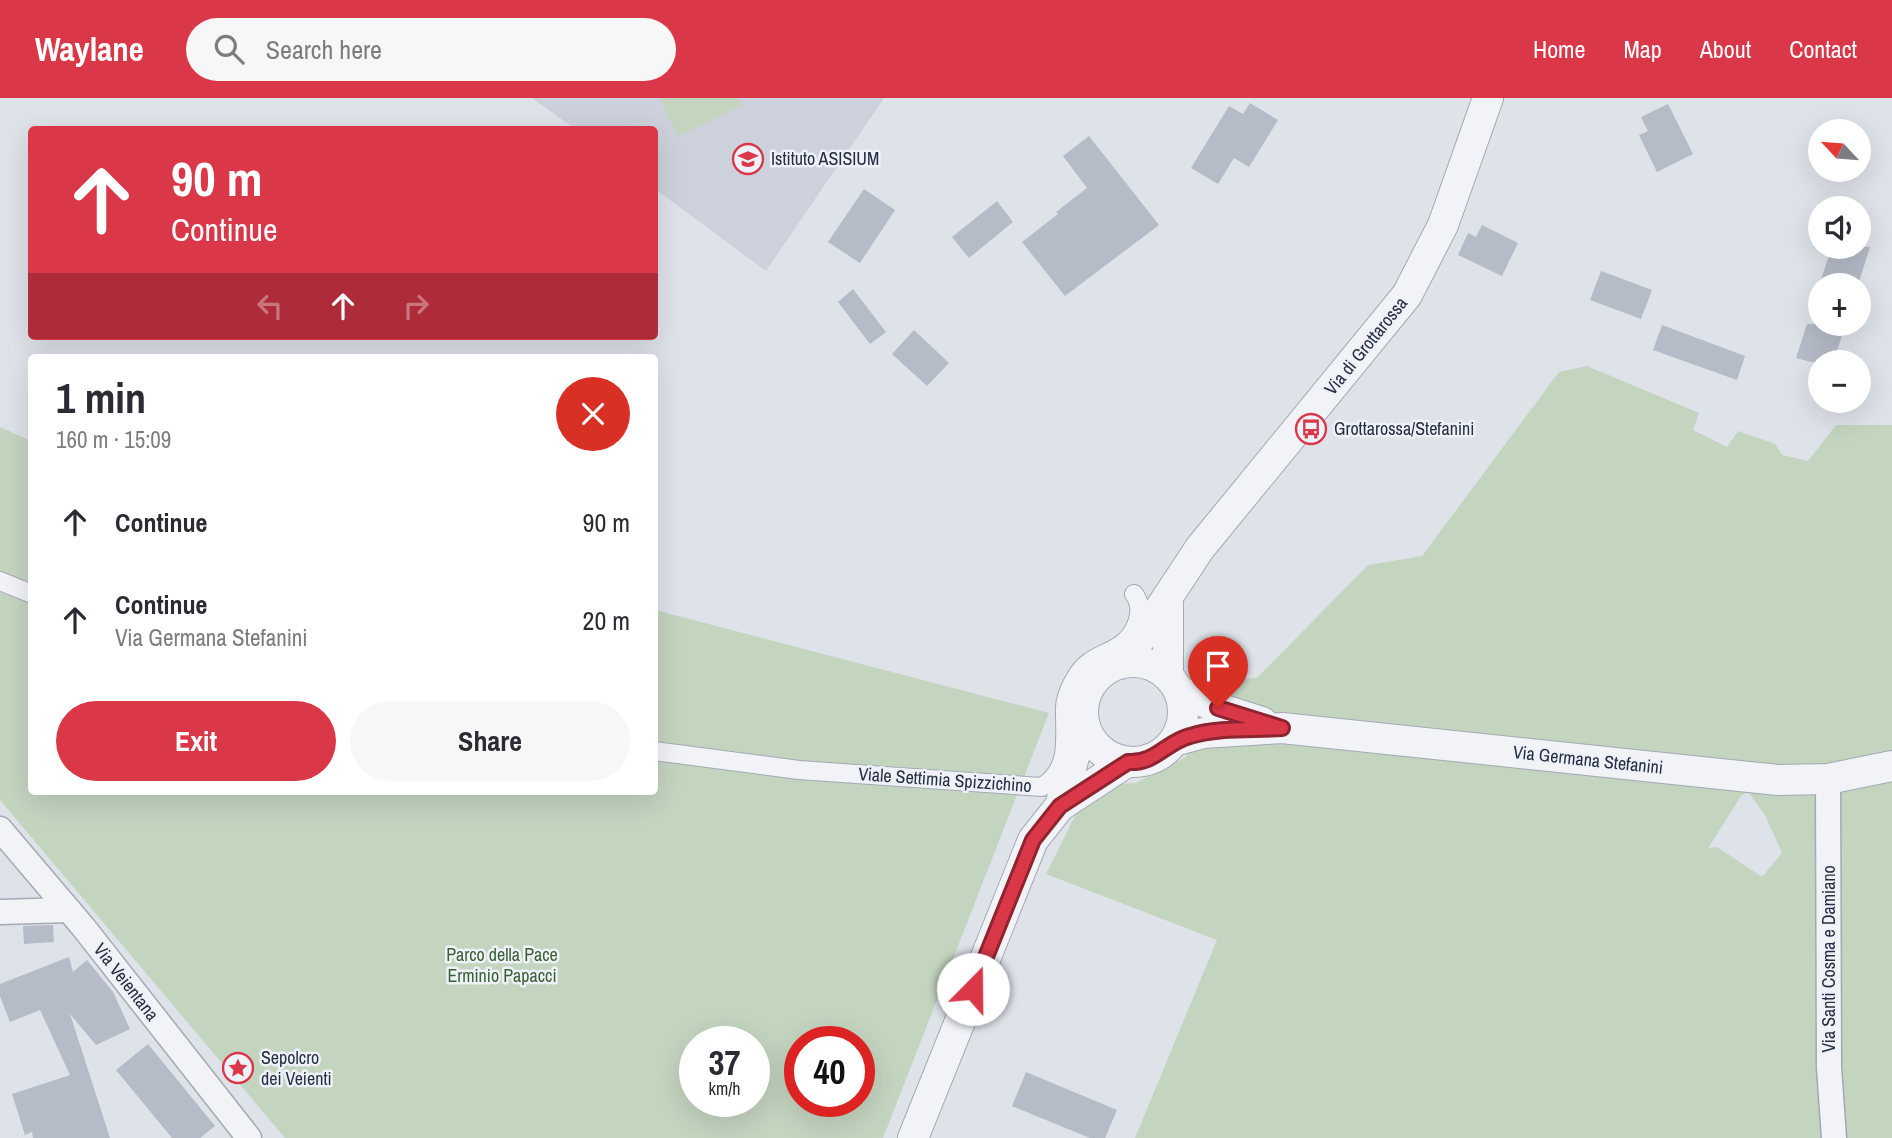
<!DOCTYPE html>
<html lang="en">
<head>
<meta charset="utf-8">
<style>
	:root { --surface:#fff; --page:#f7f7f7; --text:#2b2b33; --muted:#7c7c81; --accent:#da3849 }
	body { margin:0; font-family:"Archivo Narrow",sans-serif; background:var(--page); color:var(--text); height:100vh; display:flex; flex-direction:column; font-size:26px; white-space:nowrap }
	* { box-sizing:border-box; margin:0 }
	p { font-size:23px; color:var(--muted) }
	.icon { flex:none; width:38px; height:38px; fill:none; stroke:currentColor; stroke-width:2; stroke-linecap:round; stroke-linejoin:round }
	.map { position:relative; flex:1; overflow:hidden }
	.side { position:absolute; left:28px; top:256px; width:630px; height:441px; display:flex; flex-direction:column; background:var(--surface); border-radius:7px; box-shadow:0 7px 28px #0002 }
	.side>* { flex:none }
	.hud { position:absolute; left:28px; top:28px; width:630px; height:214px; border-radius:7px; box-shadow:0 7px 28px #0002; background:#da3849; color:#fff; overflow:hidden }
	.needle { width:46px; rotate:296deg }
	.controls { position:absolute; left:1808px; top:21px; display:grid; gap:14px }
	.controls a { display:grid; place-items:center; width:63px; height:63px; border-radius:50%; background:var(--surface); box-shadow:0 7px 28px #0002; font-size:35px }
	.speed { position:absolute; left:679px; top:928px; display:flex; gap:14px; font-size:35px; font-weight:700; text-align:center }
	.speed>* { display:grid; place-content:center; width:91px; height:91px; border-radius:50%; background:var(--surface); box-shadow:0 7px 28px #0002; line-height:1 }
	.speed small { font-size:18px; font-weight:400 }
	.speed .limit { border:10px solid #d22; background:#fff; color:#111 }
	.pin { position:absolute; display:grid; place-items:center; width:60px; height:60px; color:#fff; margin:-72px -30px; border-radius:50% 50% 50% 0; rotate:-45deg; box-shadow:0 0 7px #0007 }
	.pin .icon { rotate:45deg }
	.me { position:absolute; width:77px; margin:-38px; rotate:22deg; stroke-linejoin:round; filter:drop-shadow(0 0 5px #0008) }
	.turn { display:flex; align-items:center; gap:24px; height:147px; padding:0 28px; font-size:32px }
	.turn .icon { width:91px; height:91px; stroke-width:2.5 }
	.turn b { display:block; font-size:49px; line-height:60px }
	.lanes { display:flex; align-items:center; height:66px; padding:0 28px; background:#0003; justify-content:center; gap:35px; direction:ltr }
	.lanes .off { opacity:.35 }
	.round { display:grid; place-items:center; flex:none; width:74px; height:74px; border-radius:37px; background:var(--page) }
	.summary { display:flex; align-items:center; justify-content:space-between; height:119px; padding:0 28px }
	h1 { font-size:42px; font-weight:700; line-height:52px }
	.button { display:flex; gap:14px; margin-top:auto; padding:14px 28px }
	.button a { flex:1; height:80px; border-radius:42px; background:var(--accent); color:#fff; font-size:28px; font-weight:700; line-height:80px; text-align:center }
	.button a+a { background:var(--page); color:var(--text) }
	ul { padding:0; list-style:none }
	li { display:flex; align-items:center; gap:21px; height:98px; padding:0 28px }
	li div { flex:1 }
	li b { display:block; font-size:26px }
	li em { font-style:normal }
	header { display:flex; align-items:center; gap:42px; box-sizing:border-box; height:98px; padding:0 35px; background:var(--accent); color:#fff }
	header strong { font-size:33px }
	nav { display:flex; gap:38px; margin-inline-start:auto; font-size:24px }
	.search { width:490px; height:63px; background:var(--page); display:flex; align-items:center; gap:18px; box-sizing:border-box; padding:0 24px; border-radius:38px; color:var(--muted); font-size:26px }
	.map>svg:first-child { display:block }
</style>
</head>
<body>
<header>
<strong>Waylane</strong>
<div class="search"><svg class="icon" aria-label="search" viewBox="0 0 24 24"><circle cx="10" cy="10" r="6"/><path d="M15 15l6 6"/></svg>Search here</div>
<nav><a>Home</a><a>Map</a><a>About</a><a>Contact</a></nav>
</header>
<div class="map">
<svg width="1892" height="1040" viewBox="0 0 1892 1040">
	<rect width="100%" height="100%" fill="#dee2e9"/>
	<path fill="#ccd1db" d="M532,0H884L766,173L655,91L654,32L575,31Z"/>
	<path fill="#c3d4bf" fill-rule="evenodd" d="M660,0H738L741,7L678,38Z
		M1587,268L1699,315L1693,332L1727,349L1738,333L1775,346L1782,357L1808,363L1836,327H1892V1040H1135L1217,842L1046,776L1079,710L1104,687L1136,685L1186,659L1213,595L1221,582L1257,580L1368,467L1422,458L1559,274ZM1748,694L1765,717L1782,755L1762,779L1717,749L1708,750L1741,698Z
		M0,329L31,343L32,693H654L655,512L1049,615L883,1040H285L0,702ZM695,943H754V1003H695ZM800,943H859V1003H800Z"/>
	<path fill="#b5bbc7" d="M1250,5L1278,22L1249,69L1234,60L1218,86L1191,70L1229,8L1243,16Z
		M1668,6L1693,56L1657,74L1639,37L1648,33L1641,19Z
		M1089,38L1159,127L1065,198L1022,144L1058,116L1056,114L1087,90L1063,58Z
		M864,91L895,112L860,165L828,144Z
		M997,103L1013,124L969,160L952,139Z
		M1482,127L1518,145L1502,178L1458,157L1468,135L1476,139Z
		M1832,149H1870L1858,187H1819Z
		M1601,173L1652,192L1641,221L1590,202Z
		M853,191L886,234L870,246L838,204Z
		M1807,226H1846L1833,264H1811L1796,260Z
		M1662,227L1745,258L1737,282L1653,252Z
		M914,232L949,265L927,288L892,256Z
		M53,827L54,844L24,846L23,828Z
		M69,859L73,874L87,862L113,894L130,931L96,947L70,916L110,1040H33L32,1034L25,1037L12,996L70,977L40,912L10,924L0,898V886Z
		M148,946L215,1028L200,1040H172L116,972Z
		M1026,974L1117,1012L1105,1040H1090L1012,1008Z"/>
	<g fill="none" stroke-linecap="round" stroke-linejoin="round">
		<g stroke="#a3a9b4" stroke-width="20">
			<path id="pedestrian" d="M0,483L32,496
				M654,653L799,672L1042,689C1070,671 1065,644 1065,615C1064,603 1069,590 1076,579C1086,561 1102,558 1119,548C1136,537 1146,512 1134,496"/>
		</g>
		<g stroke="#a3a9b4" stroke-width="27">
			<path id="minor" d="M1828,681L1829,969L1834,1040
				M0,731L84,830L249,1040
				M0,814L69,812"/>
		</g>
		<g stroke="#a3a9b4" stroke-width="32">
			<path id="tertiary" d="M1083 614a50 50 0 1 1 100 0a50 50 0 1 1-100 0Z
				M1120,566L1134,550L1200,450L1407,197L1443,127L1488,0
				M1168,578V498
				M1179,593L1218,610L1262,624
				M1174,643L1203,635L1282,630L1778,682L1828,681L1892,668
				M1060,708L1084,624
				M913,1040L1033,742L1060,708L1127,664"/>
		</g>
		<use href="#pedestrian" stroke="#f1f3f7" stroke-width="18"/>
		<use href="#minor" stroke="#f1f3f7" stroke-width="24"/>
		<use href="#tertiary" stroke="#f1f3f7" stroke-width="30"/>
	</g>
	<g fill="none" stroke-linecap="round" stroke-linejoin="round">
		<g stroke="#8e242f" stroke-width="18">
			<path id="route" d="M973,891L1033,742L1060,708L1128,664C1155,666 1166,644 1190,638C1219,629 1252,632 1282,630L1218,610"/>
		</g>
		<use href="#route" stroke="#da3849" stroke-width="12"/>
	</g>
	<defs>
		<g id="school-ring" transform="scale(1.575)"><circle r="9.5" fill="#eef1f7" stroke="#da3849" stroke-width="1.5"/><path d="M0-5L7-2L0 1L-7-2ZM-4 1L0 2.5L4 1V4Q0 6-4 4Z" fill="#da3849"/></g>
		<g id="bus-ring" transform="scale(1.575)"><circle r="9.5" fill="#eef1f7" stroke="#da3849" stroke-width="1.5"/><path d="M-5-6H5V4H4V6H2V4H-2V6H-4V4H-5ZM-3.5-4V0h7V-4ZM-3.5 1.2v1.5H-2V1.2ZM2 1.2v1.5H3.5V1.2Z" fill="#da3849"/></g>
		<g id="sight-ring" transform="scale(1.575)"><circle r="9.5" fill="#eef1f7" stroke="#da3849" stroke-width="1.5"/><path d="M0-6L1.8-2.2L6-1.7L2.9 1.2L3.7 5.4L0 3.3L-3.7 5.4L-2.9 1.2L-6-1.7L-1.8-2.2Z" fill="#da3849"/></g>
	</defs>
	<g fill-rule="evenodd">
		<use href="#school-ring" x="748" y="61"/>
		<use href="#bus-ring" x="1311" y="331"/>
		<use href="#sight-ring" x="238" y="970"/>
	</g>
	<g text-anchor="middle" stroke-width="5" stroke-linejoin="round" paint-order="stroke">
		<g font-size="18" fill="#262f42" stroke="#eef1f7" text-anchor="start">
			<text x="771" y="67">Istituto ASISIUM</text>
			<text x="1334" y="337">Grottarossa/Stefanini</text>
			<text x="261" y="966">Sepolcro<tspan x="261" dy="21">dei Veienti</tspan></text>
		</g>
		<g font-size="18" fill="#262f42" stroke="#eef1f7">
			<text transform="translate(1366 248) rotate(-51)" y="6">Via di Grottarossa</text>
			<text transform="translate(1588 662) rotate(6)" y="6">Via Germana Stefanini</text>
			<text transform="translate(945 682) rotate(4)" y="6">Viale Settimia Spizzichino</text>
			<text transform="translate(1829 861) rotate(-90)" y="6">Via Santi Cosma e Damiano</text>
			<text transform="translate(126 884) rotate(52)" y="6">Via Veientana</text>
		</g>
		<g font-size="18" fill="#395f32" stroke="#eef1f7">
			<text x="502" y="863">Parco della Pace<tspan x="502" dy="21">Erminio Papacci</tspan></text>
		</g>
	</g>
</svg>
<div class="controls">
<a><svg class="needle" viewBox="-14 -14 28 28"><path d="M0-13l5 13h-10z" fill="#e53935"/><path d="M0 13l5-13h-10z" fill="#7c7c81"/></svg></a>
<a><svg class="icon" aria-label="sound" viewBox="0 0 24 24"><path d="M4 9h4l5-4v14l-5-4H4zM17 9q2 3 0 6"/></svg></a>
<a>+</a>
<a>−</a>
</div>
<div class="speed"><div>37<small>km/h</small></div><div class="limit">40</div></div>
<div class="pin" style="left:1218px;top:610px;background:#d93025"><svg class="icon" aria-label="arrive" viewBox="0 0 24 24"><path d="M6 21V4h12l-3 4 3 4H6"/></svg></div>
<svg class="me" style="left:973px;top:891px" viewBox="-20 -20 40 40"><circle r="19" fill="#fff"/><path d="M0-13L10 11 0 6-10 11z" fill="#da3849"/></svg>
<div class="hud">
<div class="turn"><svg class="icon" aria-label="ahead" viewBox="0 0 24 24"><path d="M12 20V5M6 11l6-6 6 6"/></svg><div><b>90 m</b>Continue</div></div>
<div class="lanes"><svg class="icon off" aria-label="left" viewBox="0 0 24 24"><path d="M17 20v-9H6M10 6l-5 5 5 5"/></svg><svg class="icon" aria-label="ahead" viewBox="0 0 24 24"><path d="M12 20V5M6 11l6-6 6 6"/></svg><svg class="icon off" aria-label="right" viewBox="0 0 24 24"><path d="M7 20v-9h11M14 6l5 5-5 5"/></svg></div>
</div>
<section class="side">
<div class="summary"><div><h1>1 min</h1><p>160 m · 15:09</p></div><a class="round" style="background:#d93025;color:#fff"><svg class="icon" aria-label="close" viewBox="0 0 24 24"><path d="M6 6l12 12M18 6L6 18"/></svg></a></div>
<ul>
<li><svg class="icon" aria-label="ahead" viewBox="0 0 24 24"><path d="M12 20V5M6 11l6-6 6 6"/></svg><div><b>Continue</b></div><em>90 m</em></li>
<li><svg class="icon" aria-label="ahead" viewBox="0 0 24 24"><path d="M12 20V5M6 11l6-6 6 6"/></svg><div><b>Continue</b><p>Via Germana Stefanini</p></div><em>20 m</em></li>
</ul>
<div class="button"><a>Exit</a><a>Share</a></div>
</section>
</div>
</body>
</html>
